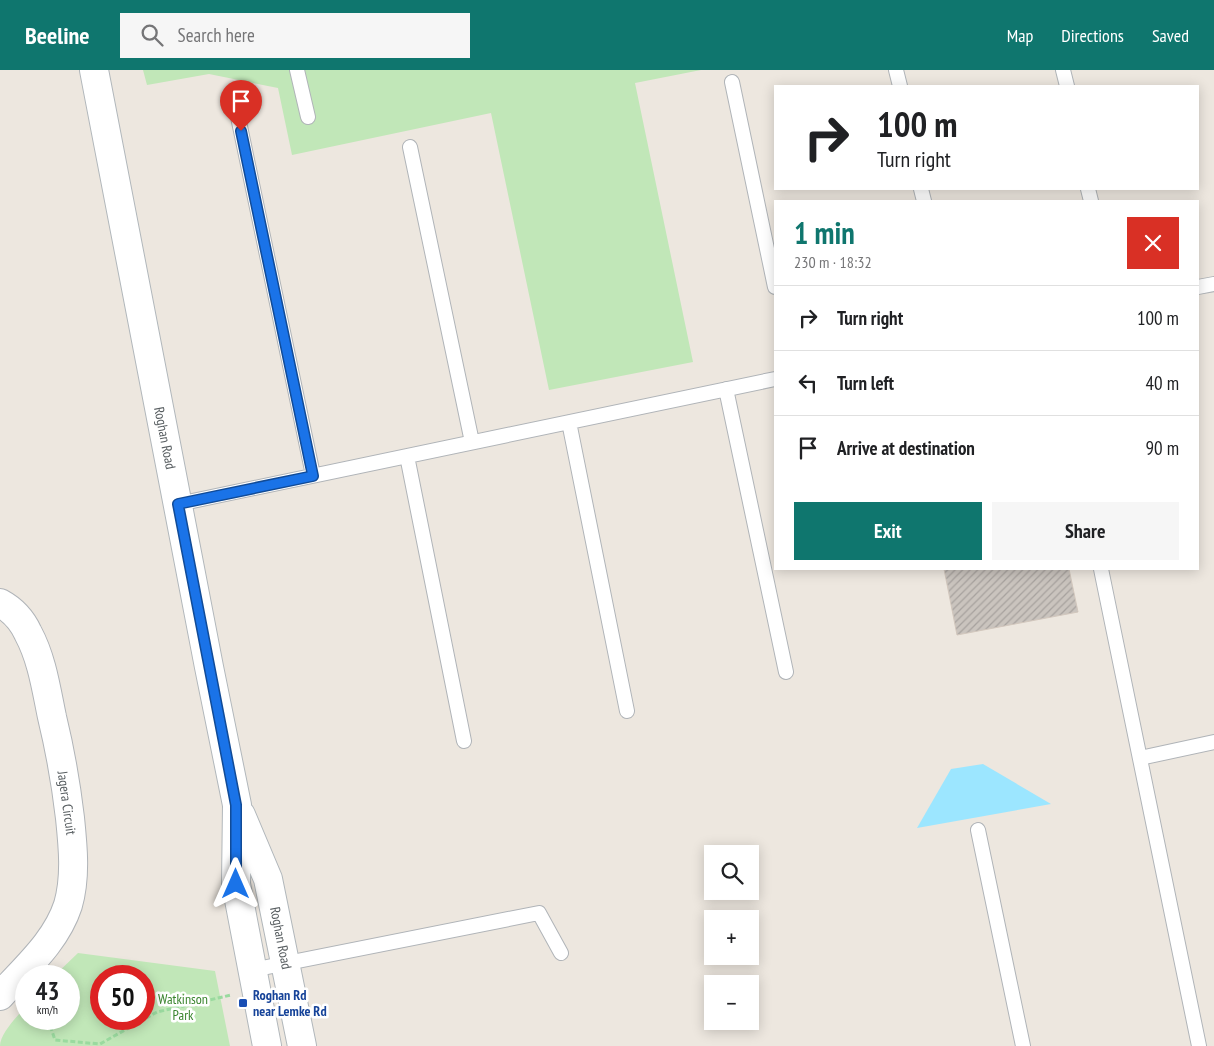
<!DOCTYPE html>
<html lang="en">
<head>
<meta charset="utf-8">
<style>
	:root { --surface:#fff; --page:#f6f6f6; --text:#202124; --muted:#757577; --line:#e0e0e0; --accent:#0f766e }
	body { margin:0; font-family:"PT Sans Narrow",sans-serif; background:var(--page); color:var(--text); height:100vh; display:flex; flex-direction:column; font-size:19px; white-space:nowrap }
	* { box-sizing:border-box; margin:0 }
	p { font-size:16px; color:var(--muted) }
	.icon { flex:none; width:28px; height:28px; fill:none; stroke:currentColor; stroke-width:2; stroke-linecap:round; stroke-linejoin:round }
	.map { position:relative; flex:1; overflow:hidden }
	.side { position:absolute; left:774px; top:130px; width:425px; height:370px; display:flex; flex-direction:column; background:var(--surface); border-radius:0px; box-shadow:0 2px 12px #0003 }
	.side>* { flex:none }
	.banner { position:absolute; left:774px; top:15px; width:425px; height:105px; border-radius:0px; box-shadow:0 2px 12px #0003; background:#fff; color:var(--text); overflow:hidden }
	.controls { position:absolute; left:704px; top:775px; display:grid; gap:10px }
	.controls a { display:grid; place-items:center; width:55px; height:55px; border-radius:0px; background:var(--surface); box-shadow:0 2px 12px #0003; font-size:25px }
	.speed { position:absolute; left:15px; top:895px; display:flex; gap:10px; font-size:25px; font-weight:700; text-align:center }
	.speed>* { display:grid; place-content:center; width:65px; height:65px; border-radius:50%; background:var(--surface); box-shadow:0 2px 12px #0003; line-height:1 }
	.speed small { font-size:12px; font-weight:400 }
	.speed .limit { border:8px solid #d22; background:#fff; color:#111 }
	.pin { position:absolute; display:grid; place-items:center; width:42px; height:42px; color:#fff; margin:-51px -21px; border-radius:50% 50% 50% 0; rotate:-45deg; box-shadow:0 0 5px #0007 }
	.pin .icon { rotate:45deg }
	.me { position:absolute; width:55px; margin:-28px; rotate:0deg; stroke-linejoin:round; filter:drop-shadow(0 0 4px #0008) }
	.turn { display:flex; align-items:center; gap:18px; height:105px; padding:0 20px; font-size:22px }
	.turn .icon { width:65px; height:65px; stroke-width:2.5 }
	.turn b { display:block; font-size:35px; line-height:42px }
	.round { display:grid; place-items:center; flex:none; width:52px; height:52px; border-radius:0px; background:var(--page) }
	.head { display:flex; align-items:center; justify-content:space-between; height:85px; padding:0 20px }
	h1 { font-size:30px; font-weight:700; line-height:38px; color:var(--accent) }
	.cta { display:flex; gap:10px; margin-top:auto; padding:10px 20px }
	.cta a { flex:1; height:58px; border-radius:0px; background:var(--accent); color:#fff; font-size:20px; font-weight:700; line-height:58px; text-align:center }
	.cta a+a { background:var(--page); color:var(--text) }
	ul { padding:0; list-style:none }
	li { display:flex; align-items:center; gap:15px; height:65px; padding:0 20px; border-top:1px solid var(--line) }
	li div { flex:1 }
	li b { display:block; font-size:19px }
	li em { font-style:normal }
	header { display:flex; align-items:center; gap:30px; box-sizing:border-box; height:70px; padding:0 25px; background:var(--accent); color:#fff }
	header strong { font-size:24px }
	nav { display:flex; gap:28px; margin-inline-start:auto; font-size:18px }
	.search { width:350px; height:45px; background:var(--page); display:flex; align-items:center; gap:12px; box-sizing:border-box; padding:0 18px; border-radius:0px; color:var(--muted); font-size:19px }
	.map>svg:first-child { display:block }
</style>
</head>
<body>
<header>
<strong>Beeline</strong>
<div class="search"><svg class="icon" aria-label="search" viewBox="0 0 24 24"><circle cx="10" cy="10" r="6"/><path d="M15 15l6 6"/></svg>Search here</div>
<nav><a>Map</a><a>Directions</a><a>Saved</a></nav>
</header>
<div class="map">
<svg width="1214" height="976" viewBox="0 0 1214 976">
	<defs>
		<pattern id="building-hatch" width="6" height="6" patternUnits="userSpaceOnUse" patternTransform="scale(1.25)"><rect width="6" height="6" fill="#cac4be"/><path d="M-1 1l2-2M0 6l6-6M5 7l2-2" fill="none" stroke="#a7a29e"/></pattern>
	</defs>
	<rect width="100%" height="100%" fill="#ede7df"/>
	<path fill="#c1e7b8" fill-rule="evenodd" d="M143,0H701L635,13L693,292L549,320L491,43L292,85L278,18L209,4L147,15Z
		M78,883L215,901L230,976H0C0,963 18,946 26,936V949H69V906H54ZM101,906H144V949H101Z"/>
	<path fill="#9ce6ff" d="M983,694L1051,734L917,758L951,699Z"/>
	<path fill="url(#building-hatch)" stroke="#d2c7bd" d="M944,499H1069L1078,542L957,565Z"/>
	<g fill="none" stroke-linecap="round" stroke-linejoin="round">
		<g stroke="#b0b4b8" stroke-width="16">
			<path id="service" d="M297,0L308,47
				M896,0L900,16
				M1063,0L1067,16
				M732,12L775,217
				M233,23L313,405
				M410,77L472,372
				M921,119L924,131
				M1088,119L1091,131
				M1198,217L1214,214
				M726,319L786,602
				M569,352L627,641
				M407,386L464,671
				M178,434L775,309
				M1101,499L1199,976
				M1140,688L1214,672
				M978,760L1023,976
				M252,900L539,843L561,883"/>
		</g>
		<g stroke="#b0b4b8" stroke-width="30">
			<path id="minor" d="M0,533C13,540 22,550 28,563C42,589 46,618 52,647C60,680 66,714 70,748C73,777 76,807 68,835C56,872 25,898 0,926"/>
		</g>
		<g stroke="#b1b7bb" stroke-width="30">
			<path id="secondary" d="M94,0L209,597L237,735L236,814L267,976
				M241,745L268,809L302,976"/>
		</g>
		<path stroke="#9ada9f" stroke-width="3" stroke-dasharray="5 2.5" stroke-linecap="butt" d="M48,949L55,970L100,974L157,942L231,925"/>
		<use href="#service" stroke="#fff" stroke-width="14"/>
		<use href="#minor" stroke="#fff" stroke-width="28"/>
		<use href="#secondary" stroke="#fff" stroke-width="28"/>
	</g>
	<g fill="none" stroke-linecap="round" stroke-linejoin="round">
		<g stroke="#114b97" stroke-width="12">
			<path id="route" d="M236,814V735L178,434L313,406L241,61"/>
		</g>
		<use href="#route" stroke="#1a73e8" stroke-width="9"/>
	</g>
	<rect fill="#1a4fb4" stroke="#fff" stroke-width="2" x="238" y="928" width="10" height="10" rx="2.5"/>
	<g text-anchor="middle" stroke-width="5" stroke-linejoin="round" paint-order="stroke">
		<g font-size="14" fill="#585e61" stroke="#fff">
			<text transform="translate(165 368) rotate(79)" y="5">Roghan Road</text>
			<text transform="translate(67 733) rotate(82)" y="5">Jagera Circuit</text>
			<text transform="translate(281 868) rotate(79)" y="5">Roghan Road</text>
		</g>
		<g font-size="14" font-weight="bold" fill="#164399" stroke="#fff" text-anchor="start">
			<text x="253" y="930">Roghan Rd<tspan x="253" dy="16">near Lemke Rd</tspan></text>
		</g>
		<g font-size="14" fill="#39842d" stroke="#fff">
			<text x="183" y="934">Watkinson<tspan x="183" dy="16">Park</tspan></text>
		</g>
	</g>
</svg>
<div class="controls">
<a><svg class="icon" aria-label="search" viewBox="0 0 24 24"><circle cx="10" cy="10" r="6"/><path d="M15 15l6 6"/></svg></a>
<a>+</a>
<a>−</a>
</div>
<div class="speed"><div>43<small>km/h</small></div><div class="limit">50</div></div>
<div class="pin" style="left:241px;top:61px;background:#d93025"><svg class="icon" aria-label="arrive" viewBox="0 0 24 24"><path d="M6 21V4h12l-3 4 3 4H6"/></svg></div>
<svg class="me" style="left:236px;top:814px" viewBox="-20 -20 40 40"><path d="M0-17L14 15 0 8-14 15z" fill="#1a73e8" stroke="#fff" stroke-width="4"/></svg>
<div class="banner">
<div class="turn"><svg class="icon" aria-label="right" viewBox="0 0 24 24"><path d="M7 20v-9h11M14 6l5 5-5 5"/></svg><div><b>100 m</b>Turn right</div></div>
</div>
<section class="side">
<div class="head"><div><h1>1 min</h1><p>230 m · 18:32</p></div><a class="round" style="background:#d93025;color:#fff"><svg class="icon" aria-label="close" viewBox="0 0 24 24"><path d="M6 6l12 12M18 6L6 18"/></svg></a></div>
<ul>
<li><svg class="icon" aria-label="right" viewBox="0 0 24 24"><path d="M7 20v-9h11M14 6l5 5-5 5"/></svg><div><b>Turn right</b></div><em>100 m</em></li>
<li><svg class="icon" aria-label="left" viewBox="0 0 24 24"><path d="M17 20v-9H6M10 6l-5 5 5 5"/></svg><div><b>Turn left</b></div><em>40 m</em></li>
<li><svg class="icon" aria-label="arrive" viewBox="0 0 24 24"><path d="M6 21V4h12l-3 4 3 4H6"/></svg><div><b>Arrive at destination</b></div><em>90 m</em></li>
</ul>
<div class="cta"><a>Exit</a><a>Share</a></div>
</section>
</div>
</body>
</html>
